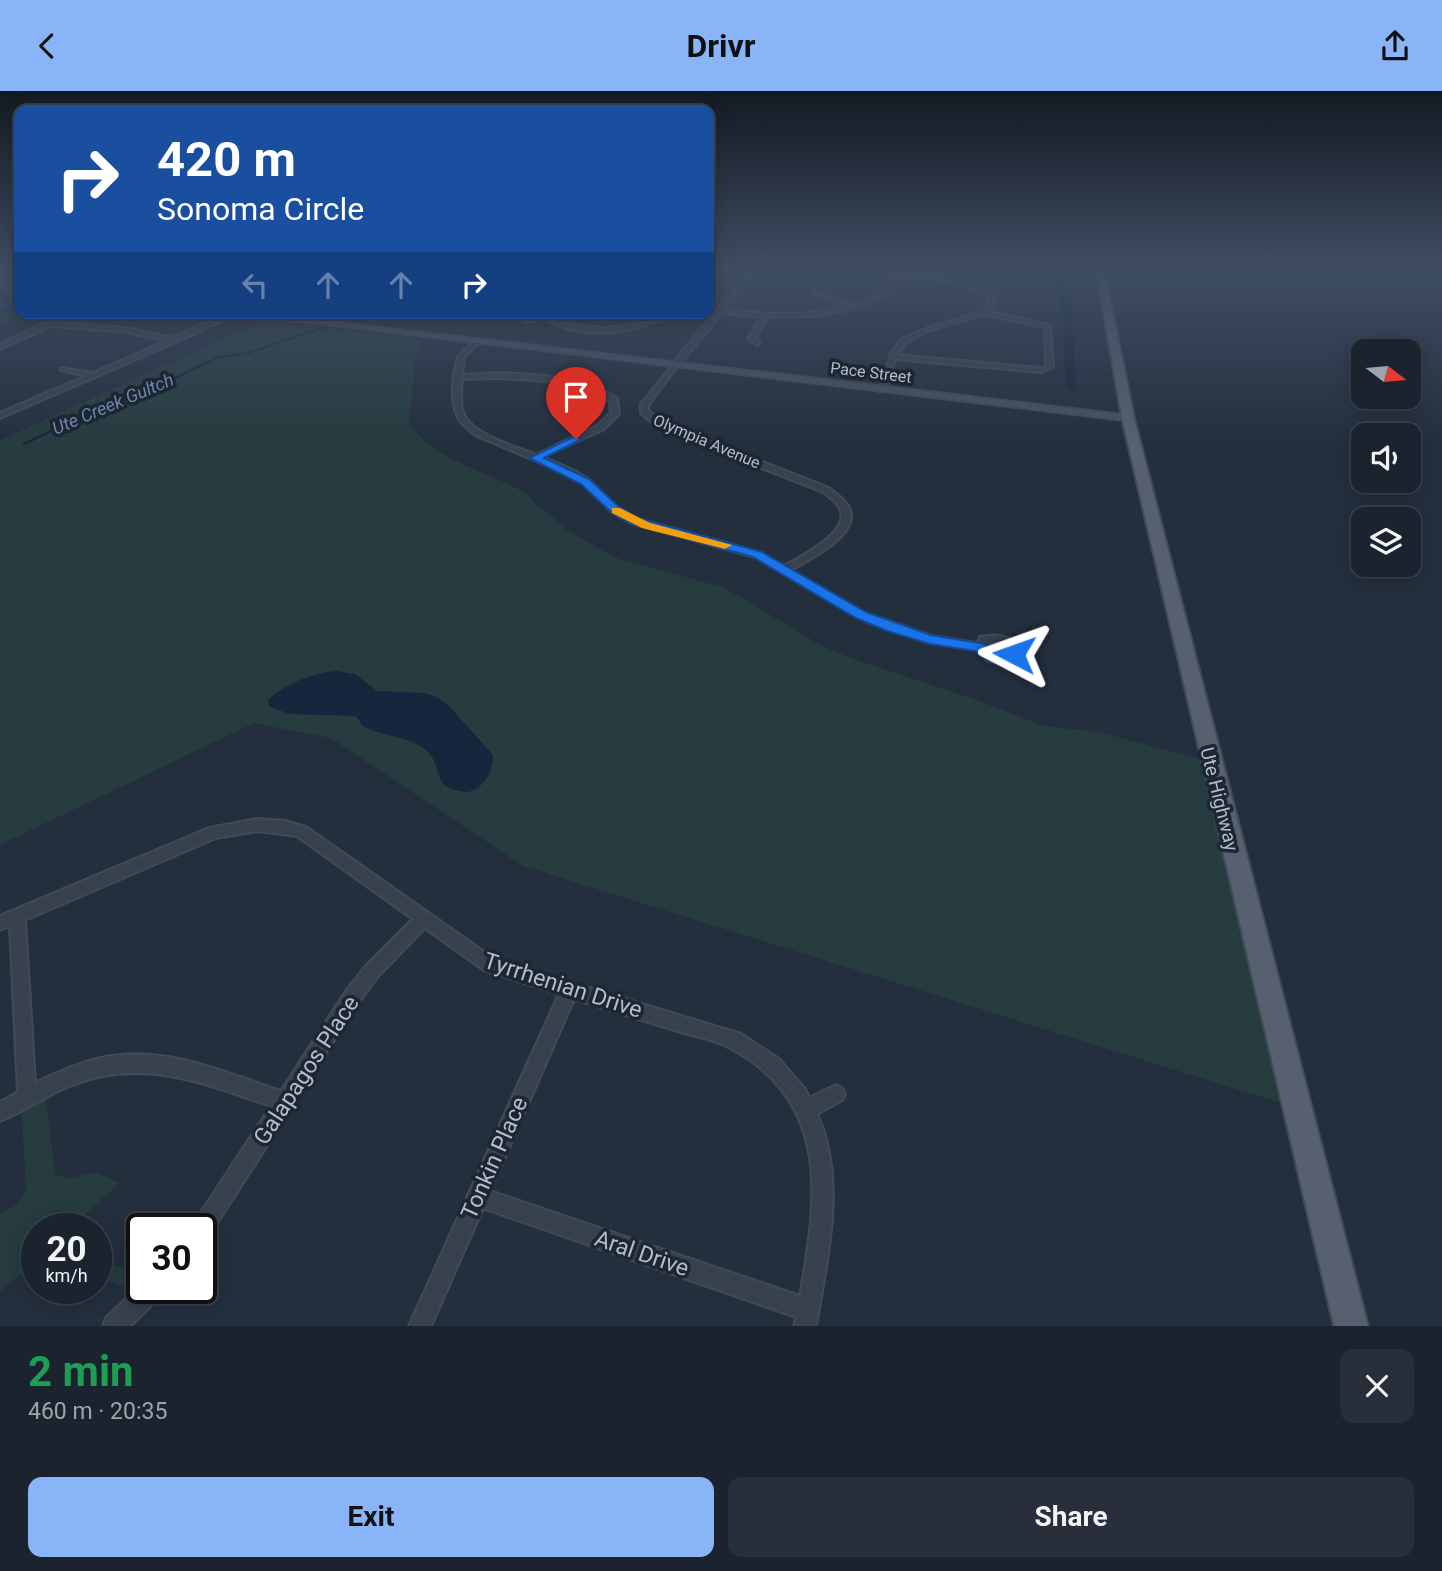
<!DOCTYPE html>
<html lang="en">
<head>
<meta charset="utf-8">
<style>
	:root { --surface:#1b232e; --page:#282f3a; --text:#f1f3f6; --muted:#a0a4aa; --line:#39404a; --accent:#8ab4f8 }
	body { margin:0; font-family:Roboto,sans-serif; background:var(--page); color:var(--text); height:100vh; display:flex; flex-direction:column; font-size:26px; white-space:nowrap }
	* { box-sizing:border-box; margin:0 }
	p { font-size:23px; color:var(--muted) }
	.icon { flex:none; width:38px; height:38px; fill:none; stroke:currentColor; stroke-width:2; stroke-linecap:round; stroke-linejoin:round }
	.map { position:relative; height:1235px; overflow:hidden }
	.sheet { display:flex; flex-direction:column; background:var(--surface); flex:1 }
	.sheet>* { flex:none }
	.guide { position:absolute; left:14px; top:14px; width:700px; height:214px; border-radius:14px; box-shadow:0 4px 18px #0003,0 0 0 2px var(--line); background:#1a4fa0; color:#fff; overflow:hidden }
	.needle { width:46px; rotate:106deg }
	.fabs { position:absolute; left:1351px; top:248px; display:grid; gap:14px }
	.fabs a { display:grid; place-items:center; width:70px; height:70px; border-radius:14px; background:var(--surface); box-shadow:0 4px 18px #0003,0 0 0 2px var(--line); font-size:35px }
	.speed { position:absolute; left:21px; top:1122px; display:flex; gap:14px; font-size:35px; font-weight:700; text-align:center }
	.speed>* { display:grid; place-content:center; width:91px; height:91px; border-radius:50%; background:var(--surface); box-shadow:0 4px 18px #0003,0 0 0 2px var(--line); line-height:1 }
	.speed small { font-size:18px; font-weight:400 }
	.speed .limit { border:4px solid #111; border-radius:10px; background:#fff; color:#111 }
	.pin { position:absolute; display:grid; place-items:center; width:60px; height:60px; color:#fff; margin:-72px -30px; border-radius:50% 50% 50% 0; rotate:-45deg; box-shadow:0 0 7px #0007 }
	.pin .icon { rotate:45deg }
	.me { position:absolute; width:77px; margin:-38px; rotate:274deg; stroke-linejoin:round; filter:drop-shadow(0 0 5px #0008) }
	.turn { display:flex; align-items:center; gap:24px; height:147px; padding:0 28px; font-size:32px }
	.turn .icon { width:91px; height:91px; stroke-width:2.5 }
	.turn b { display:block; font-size:49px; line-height:60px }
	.lanes { display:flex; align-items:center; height:66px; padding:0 28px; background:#0003; justify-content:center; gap:35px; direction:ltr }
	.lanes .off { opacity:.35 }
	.round { display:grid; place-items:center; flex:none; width:74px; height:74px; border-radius:14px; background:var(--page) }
	.overview { display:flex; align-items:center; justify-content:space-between; height:119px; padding:0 28px }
	h1 { font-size:42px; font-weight:700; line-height:52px; color:#1e9e55 }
	.cta { display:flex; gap:14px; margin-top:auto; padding:14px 28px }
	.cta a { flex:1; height:80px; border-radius:14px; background:var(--accent); color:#111; font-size:28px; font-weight:700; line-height:80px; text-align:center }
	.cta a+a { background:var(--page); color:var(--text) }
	header { display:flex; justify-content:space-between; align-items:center; height:91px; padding:0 28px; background:var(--accent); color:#111; font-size:32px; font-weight:700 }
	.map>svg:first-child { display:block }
</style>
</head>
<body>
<header><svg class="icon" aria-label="back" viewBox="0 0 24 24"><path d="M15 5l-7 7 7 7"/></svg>Drivr<svg class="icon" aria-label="share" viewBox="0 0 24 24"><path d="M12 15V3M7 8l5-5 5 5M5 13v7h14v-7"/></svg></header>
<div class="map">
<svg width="1442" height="1235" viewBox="0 0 1442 1235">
	<rect width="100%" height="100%" fill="#242f3e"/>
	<path fill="#263c3f" d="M0,179H19V222H29L0,237Z
		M279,222H337L317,235L418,247L420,255L415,271L409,331C433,369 483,379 520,399C529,404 536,414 545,421C553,427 559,429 565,438L616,467L725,497L822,555L856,569L977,609L1043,635L1099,641L1211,671L1297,1017L523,775L331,647L254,632L0,754V349Z
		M45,997L55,1083L67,1088L95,1081L120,1092L69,1137L37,1138V1171L30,1174L0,1201V1123L16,1114L26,1099L21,1009Z
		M96,1167L142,1184L145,1205L96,1185Z"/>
	<path fill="#17263c" d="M336,580L355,583L377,600L425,602L437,606L449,615L493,664C493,680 485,697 468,701C427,698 446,676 426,659C409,645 384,646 365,636C360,633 360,628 355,625L289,623L269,615L268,609C285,593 312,582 336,580Z"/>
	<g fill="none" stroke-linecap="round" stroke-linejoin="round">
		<path stroke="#17263c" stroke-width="2" d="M0,221L19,214
			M248,262L321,237
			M206,272L215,267L243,263"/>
		<path stroke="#17263c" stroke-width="2.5" d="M24,353L88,322L123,311L145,296L173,288L209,270"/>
		<path fill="#17263c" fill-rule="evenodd" d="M986,179H1015L1052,184L1064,191L1071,205L1076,299L1072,300L1066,296L1061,205C1049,175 1009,193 986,179Z
			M371,222H391L356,232L351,229Z"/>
		<g stroke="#414a57" stroke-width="4">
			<path id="minor" d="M828,179C873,179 960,178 995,205L994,214L986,220L1050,234L1053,276L1041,281L895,268L886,298L879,300L891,262L902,248L925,238L968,225L988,213L989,206C962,189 929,187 899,185L892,200L886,205L863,215L818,225L768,226L755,247L760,252L757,254L748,247L762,226L709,221V217C755,222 802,228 847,215L813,203L818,202L854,214L882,203L887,198L894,184ZM982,223L1045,236L1046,275L1041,277L897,264C909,238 957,234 982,223Z
				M67,222H76L58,232L127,237L171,247L229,222H238L176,251L0,327V322L86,285L61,279V277L93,282L166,250L127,241L51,235L0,258V253Z
				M542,222H549L557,229L570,234L605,237L641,233L663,222H670C643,244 574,250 547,227L526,231L523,229L543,224Z
				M475,250L480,251L464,266L462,284C509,280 576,282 617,307L619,323L604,338L543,366L573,379L588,388L618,417L637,428L761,462L784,475C800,466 846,444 841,421C839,412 830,407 823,401L657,336L641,322V313L673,273H677V275L649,313L648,319L663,332L829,397C837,404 849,411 851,423C854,447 808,469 791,479L865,522L932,545L977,552L980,546C995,543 1005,544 1017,552L1020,563L1010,571H992L988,570L977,559L926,551L857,526L755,466L631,432L612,421L582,392L567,383L477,345C469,339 460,333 457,324C450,308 453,282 458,266ZM494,287C532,288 577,289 610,310L611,322L598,334L536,364C517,356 477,345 466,327C459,317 461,300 462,288ZM988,552H1001L1008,557V561C999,567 993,562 986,555Z
				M258,728L285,730L306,736L494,868L741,943L779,968L805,998L809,1007L836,994L842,997L845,1003L842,1009L817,1023C847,1088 827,1168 816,1235H794L796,1226L483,1117L431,1235H409L559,903L484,879L425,837L378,885L358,912L295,1010L292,1017L290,1019L208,1146L201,1149V1138H191L194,1132L271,1015C203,992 143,966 72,994C47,1004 25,1020 0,1030V1011L18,1001L10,835L0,839V825L209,737ZM258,740L297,745L413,828L366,875L346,900L281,1000C223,981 163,953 101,967C78,972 56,982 35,992L25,829L216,747ZM574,908C610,919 645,930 681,941C698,946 718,949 732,958C832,1012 817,1110 800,1205L490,1100Z
				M142,1193V1197H164L161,1205L130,1235H103L106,1227Z"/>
		</g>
		<g stroke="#414a57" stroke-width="3">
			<path id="tertiary" d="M742,179H750L747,193L678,276H672V272L740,191Z"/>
		</g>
		<g stroke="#414a57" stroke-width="3">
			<path id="secondary" d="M0,193L19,195V199L0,197Z
				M230,222H259L1128,324L1134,327L1128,330Z"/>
		</g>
		<g stroke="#414a57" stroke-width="4">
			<path id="primary" d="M1096,179H1104L1134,327L1368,1235H1334L1122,327Z"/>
		</g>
		<use href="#minor" fill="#38414e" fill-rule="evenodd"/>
		<use href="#tertiary" fill="#38414e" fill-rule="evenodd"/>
		<use href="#secondary" fill="#465061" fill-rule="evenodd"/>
		<use href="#primary" fill="#56606e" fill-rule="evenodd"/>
	</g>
	<linearGradient id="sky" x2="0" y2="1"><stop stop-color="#141a22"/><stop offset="0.51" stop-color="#3f4d63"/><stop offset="1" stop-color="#3f4d63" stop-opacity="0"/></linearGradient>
	<rect width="1442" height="352" fill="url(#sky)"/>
	<path fill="#1a73e8" stroke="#114b97" stroke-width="2" d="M573,346L582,348L544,367L589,388L619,416L638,427L762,461L866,521L931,544L985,553L996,562L1003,563L1014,558L1022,563L1011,572H992L975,560L930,553L887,540L856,527L753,466L630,432L611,421L581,393L529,367Z"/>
	<path fill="#f59e0b" d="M612,417H620L650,432L732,454L725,458L642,437L612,422Z"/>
	<g text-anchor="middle" stroke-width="7" stroke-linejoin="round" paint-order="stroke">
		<g font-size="16" fill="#b4bcc9" stroke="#1d2633">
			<text transform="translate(871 281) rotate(7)" y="6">Pace Street</text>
			<text transform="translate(707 350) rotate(23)" y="6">Olympia Avenue</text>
		</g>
		<g font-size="18" font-style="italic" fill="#6d86a8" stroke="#1d2633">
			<text transform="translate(113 313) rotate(-23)" y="6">Ute Creek Gultch</text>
		</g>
		<g font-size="19" fill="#b4bcc9" stroke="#1d2633">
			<text transform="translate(1220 708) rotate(76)" y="7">Ute Highway</text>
		</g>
		<g font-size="23" fill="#b4bcc9" stroke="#1d2633">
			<text transform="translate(563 894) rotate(18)" y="8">Tyrrhenian Drive</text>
			<text transform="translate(306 979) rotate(-57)" y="8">Galapagos Place</text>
			<text transform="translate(494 1067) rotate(-66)" y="8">Tonkin Place</text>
			<text transform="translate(642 1162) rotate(19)" y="8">Aral Drive</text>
		</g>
	</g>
</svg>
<div class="fabs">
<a><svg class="needle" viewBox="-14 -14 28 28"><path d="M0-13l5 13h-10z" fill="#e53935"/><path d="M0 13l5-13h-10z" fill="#a0a4aa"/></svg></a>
<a><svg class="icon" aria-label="sound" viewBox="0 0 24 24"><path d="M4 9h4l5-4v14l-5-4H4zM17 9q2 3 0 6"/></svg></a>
<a><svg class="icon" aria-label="layers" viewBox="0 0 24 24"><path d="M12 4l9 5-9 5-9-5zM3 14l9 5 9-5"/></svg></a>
</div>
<div class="speed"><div>20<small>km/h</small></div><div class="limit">30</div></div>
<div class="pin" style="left:576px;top:348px;background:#d93025"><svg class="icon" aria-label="arrive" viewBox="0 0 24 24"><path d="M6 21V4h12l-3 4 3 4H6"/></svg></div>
<svg class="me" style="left:1014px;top:563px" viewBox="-20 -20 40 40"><path d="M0-17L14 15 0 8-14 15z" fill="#1a73e8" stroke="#fff" stroke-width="4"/></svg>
<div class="guide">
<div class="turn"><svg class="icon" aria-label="right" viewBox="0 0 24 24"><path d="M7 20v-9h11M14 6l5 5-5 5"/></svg><div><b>420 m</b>Sonoma Circle</div></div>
<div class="lanes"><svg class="icon off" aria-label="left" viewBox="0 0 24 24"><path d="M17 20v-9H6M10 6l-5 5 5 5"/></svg><svg class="icon off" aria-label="ahead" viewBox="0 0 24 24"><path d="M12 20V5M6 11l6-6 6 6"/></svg><svg class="icon off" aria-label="ahead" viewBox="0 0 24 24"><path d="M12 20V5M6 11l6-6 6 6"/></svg><svg class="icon" aria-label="right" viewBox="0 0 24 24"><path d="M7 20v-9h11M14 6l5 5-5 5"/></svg></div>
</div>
</div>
<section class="sheet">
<div class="overview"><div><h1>2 min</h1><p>460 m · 20:35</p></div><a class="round"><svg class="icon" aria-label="close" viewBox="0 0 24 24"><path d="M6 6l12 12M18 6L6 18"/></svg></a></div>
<div class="cta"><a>Exit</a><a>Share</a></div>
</section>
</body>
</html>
